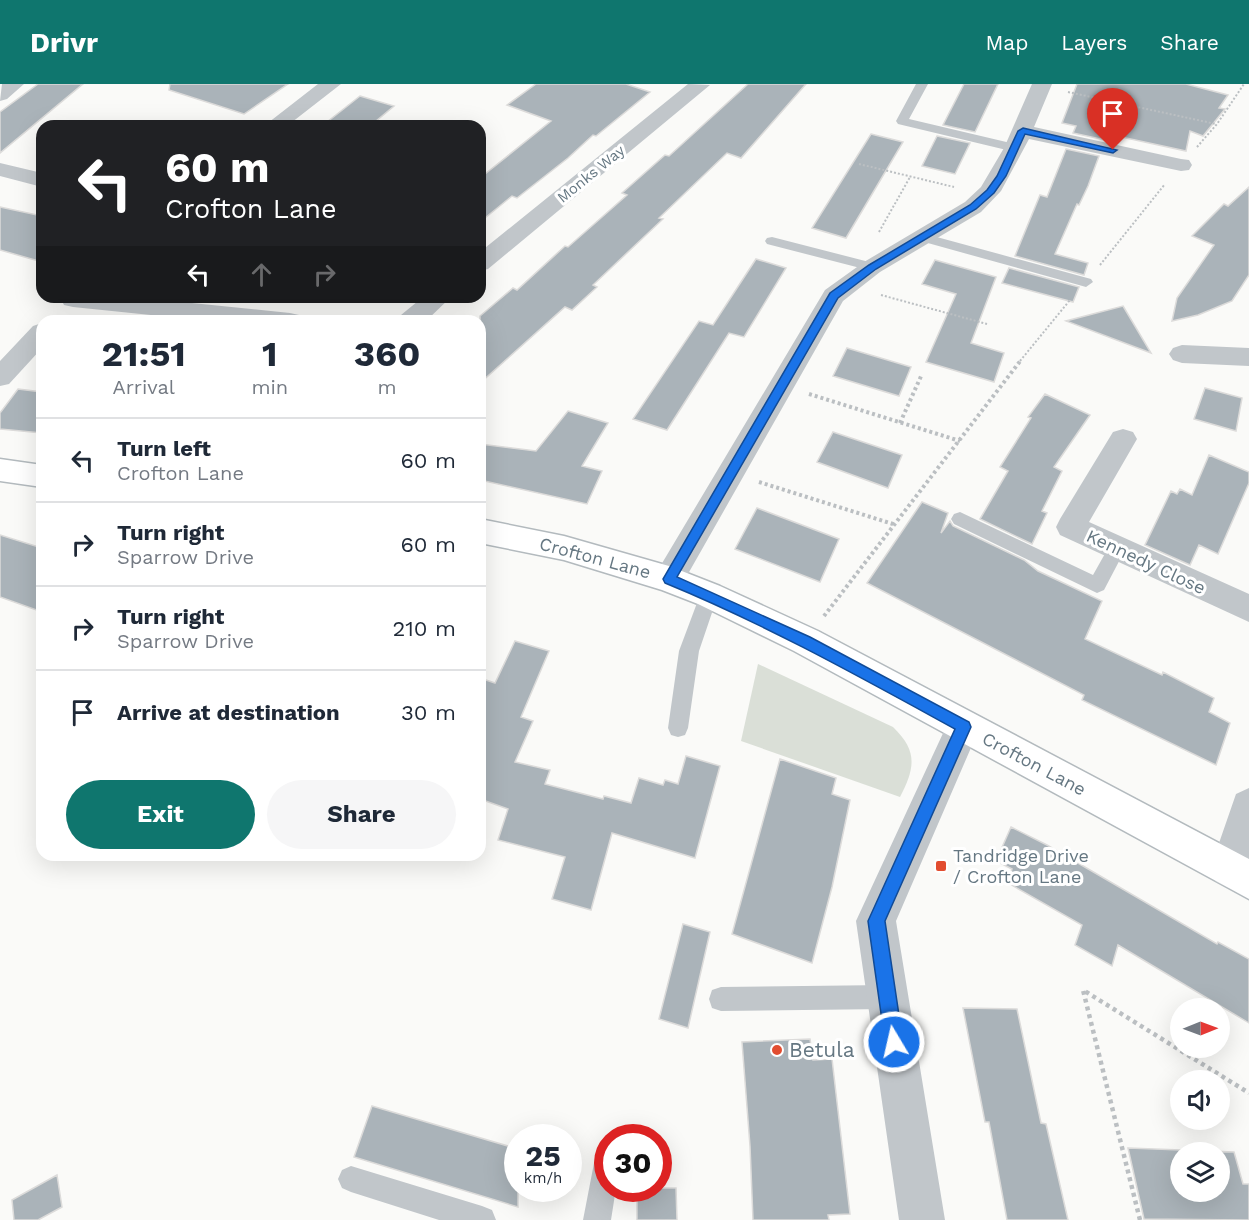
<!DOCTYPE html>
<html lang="en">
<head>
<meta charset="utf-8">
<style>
	:root { --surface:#fff; --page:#f6f6f7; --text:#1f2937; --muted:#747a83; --line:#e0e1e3; --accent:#0f766e }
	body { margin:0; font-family:"Work Sans",sans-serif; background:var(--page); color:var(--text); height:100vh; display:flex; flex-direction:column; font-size:22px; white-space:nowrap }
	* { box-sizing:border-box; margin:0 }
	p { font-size:20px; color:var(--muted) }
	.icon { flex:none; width:33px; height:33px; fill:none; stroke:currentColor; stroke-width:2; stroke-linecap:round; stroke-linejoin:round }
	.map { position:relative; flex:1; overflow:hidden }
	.drawer { position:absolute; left:36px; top:231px; width:450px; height:546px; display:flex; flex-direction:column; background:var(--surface); border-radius:18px; box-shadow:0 6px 24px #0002 }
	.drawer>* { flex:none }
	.guide { position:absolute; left:36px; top:36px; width:450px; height:183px; border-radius:18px; box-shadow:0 6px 24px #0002; background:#202124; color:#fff; overflow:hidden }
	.needle { width:39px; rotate:89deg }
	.tools { position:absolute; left:1170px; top:914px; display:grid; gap:12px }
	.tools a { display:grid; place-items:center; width:60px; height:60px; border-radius:50%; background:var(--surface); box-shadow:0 6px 24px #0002; font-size:30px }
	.speed { position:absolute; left:504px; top:1040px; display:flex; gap:12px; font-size:30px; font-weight:700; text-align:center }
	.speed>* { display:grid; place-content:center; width:78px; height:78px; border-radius:50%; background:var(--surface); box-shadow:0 6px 24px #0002; line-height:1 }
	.speed small { font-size:15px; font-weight:400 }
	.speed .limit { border:9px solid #d22; background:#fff; color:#111 }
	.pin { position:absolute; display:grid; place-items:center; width:51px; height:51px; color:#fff; margin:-62px -26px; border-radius:50% 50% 50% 0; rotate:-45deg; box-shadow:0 0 6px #0007 }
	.pin .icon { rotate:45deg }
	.me { position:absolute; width:66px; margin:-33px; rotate:351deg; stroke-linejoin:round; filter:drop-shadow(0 0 4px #0008) }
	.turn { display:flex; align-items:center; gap:21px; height:126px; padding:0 30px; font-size:27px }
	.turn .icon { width:78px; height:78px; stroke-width:2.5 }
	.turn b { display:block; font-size:42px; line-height:51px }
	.lanes { display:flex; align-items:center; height:57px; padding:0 30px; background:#0003; justify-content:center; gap:30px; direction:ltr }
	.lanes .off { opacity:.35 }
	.eta { display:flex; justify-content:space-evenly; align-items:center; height:102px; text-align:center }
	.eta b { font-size:36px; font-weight:700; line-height:42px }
	.button { display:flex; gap:12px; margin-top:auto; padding:12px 30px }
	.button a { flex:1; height:69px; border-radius:36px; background:var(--accent); color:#fff; font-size:24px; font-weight:700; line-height:69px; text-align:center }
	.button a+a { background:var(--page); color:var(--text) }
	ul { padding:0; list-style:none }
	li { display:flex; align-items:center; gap:18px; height:84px; padding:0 30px; border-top:2px solid var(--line) }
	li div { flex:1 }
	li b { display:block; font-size:22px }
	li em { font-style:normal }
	header { display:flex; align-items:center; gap:36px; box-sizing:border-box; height:84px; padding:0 30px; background:var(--accent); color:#fff }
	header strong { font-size:28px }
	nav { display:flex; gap:33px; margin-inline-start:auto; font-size:21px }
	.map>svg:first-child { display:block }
</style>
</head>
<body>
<header>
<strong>Drivr</strong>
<nav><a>Map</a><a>Layers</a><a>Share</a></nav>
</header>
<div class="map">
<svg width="1249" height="1136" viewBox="0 0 1249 1136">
	<rect width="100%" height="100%" fill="#fafaf8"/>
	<path fill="#dadfd7" d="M758,580L893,643C918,667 915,684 900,713L741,657Z"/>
	<path fill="#aab3b9" stroke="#dcdbda" stroke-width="1.5" fill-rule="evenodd" d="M38,0H83L0,69V28Z
		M170,0H288L244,30L169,6Z
		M536,0H626L650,8L596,52L593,51L568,74L517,114L512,112L480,138V94L551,37L507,21Z
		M748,0H806L741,74L727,69L659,134L663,135L593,201L597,203L572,226L565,223L480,299V232L513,204L517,206L565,162L568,163L627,111L622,109L665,71L669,72Z
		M964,0H998L975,48L943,41Z
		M1077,0H1186L1228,11L1219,24L1225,25L1203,52L1190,47L1186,67L1108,50L1105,56L1073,49L1076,42L1062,39Z
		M360,12L394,22L370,42H322Z
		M871,50L903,58L846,154L812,144Z
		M937,52L970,59L955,90L922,82Z
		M1066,65L1099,72L1088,102L1079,121L1077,120L1055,170L1088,179L1084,191L1015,172L1040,111L1047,113Z
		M1249,103V191L1232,217L1198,231L1172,237L1177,214L1214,161L1192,152L1224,120L1228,122Z
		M0,123L42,132V178L0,166Z
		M756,175L786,184L744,253L729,249L667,346L633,335L699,237L713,241Z
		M935,176L996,193L971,259L1004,269L994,298L926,278L956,210L922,200Z
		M1009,184L1079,203L1073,218L1002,199Z
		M1123,222L1151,269L1066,237Z
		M847,264L911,283L899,312L833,292Z
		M1205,304L1242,314L1236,347L1194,335Z
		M18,305L42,308V349L0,345V329Z
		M1045,310L1090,331L1054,383L1062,387L1042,427L1047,429L1032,460L980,435L1008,387L1000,383L1031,334L1028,333Z
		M568,327L608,339L582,382L602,387L587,420L480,396V360L536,367Z
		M833,348L902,371L888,404L817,378Z
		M1209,371L1249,388V399L1218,470L1199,461L1190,481L1145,461L1171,407L1177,410L1180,405L1192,411Z
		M922,418L948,429L941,449L950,437L953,442L1024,476L1038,487L1102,517L1085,555L1162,591L1163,588L1214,614L1209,628L1230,639L1216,681L1082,616L1084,611L867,499Z
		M757,424L839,455L820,498L735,465Z
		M0,451L42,464V528L0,513Z
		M515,557L549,567L521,633L533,637L515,678L550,686L545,700L603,715L604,712L631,719L639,694L663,701L665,696L678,700L686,672L720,682L695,774L612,749L591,826L552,815L565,773L498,756L508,725L480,715V594L495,599Z
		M780,675L836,694L832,710L850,716L832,803L812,879L732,850Z
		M1011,743L1047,761L1217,860L1218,858L1249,875V939L1118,861L1112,882L1075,861L1082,841L1008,799L1012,785L996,777Z
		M683,840L710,848L688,944L659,935Z
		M963,924L1017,925L1041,1039L1046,1040L1068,1136H1007L989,1038H985Z
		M810,955L813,976L832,975L850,1130L828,1131L829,1136H753L750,1062L742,958Z
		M372,1022L518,1065V1123L354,1073Z
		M1128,1064L1234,1068L1243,1100H1249V1136L1144,1135ZM1180,1068H1220V1107H1180Z
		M57,1091L62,1123L38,1136H14L12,1116Z
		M637,1104H676L677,1136H637Z"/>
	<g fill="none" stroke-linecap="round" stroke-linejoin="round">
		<g stroke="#b3babe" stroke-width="3">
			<path id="secondary" d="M0,375L42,381V403L0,397Z
				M480,435L564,452L669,482L720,502L818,547L1249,775V815L794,567L698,520L662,506L564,476L480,459Z"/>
		</g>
		<path stroke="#bbbfc2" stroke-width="2" stroke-dasharray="2 2" stroke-linecap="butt" d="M1068,8L1216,40
			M1197,63L1217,40L1244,0
			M859,80L954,103
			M879,148L910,93
			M1100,181L1165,100
			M881,211L987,240
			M1020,277L1070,216"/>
		<path stroke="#bbbfc2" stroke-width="4" stroke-dasharray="3 3" stroke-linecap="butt" d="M809,310L960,357
			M900,339L922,290
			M759,398L893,440
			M824,532L1021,276"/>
		<path stroke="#bbbfc2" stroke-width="4.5" stroke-dasharray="4 4" stroke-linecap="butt" d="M1140,1136L1083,906L1249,1009"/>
		<path fill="#c1c6ca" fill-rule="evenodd" d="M916,0H928L909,35L1019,61L1021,64L1015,68L898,40L896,37Z
			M922,149L1091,195L1093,198L1086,203L917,156L915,153L917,150Z
			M772,153L877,180L879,183L872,187L767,160L765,157L767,154Z
			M960,428L1093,491L1111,459L1117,457L1123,459L1126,464L1104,506L1097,509L954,440L951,435L954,430Z
			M709,503L716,506L718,511L699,567L688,644L685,651L678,653L671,651L668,644L679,567L700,511L702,506Z
			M887,901L896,904L899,913L896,922L887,925L721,927L712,924L709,915L712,906L721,903Z
			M608,1061V1104H616L611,1136H583L595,1074L599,1065Z
			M351,1082L482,1122L492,1126L496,1136H439L351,1108L342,1104L338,1095L342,1086Z"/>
		<path fill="#c1c6ca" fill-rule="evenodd" d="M2,0H24L7,15L0,17Z
			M318,0H341L287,42H264Z
			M688,0L710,1L488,185L480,187V168Z
			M1032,0H1052L1034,43L1181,75L1189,76L1192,81L1189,86L1181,87L1029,55L1001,107L981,128L880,188L843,217L680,504L669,508L658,504L653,495L658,486L825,206L864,178L965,118L981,103L1004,64Z
			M0,79L42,89V103L0,92Z
			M62,213H133L290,229L299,231L303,237H209L73,223L64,221L61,215Z
			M423,213H451L426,237H397L401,231Z
			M42,239V264L9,300L0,302V277L33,242Z
			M1182,261L1249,264V282L1182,279L1173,276L1169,270L1173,264Z
			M1123,345L1133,348L1137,355L1089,438L1249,510V538L1060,451L1056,443L1060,435L1113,348Z
			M963,627L975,632L980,643L896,837L945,1136H899L856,837L951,632Z
			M1249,704V782L1242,798L1229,804L1216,798L1210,785L1236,710Z"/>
		<use href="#secondary" fill="#fff" fill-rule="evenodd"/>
	</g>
	<path fill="#1a73e8" stroke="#114b97" stroke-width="1.5" d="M1023,44L1117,66L1113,69L1025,50L1006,92L994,109L976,125L876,185L838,214L677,493L810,553L969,638L971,643L885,837L903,958L900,964L894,967L888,964L885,958L868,837L955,645C860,593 765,540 665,499L663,495L830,209L869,181L970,121L987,106L997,92L1018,47Z"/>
	<g fill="#e24d30" stroke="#fff" stroke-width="2">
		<rect x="935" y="776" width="12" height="12" rx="3"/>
		<circle cx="777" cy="966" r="6"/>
	</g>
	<g text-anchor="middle" stroke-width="6" stroke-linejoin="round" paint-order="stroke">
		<g font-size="15" fill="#657782" stroke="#fff">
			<text transform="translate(591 90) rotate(-39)" y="5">Monks Way</text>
		</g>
		<g font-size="18" fill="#657782" stroke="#fff">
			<text transform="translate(595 474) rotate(15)" y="6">Crofton Lane</text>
			<text transform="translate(1146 478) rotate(25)" y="6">Kennedy Close</text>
			<text transform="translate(1034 680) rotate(28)" y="6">Crofton Lane</text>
		</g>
		<g font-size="18" fill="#657782" stroke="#fff" text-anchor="start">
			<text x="953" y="778">Tandridge Drive<tspan x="953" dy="21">/ Crofton Lane</tspan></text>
		</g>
		<g font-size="21" fill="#657782" stroke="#fff" text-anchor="start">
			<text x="789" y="973">Betula</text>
		</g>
	</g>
</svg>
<div class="tools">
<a><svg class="needle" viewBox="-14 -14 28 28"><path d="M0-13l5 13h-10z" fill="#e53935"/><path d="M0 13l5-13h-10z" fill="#747a83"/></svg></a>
<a><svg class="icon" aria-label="sound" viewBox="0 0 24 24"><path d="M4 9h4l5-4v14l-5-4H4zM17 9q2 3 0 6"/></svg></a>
<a><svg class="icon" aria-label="layers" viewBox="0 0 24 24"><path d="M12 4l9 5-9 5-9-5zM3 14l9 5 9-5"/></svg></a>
</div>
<div class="speed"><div>25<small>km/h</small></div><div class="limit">30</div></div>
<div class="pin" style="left:1113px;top:66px;background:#d93025"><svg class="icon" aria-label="arrive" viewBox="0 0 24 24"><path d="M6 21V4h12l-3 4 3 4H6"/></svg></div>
<svg class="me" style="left:894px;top:958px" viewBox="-20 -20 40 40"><circle r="17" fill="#1a73e8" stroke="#fff" stroke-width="3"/><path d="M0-11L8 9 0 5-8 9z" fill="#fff"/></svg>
<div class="guide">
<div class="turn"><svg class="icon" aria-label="left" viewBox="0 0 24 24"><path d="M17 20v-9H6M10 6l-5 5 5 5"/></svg><div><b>60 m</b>Crofton Lane</div></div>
<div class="lanes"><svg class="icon" aria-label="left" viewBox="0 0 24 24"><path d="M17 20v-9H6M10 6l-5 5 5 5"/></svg><svg class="icon off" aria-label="ahead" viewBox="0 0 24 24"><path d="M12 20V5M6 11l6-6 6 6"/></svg><svg class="icon off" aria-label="right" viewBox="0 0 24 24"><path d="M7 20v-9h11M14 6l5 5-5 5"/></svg></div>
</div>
<section class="drawer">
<div class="eta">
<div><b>21:51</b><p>Arrival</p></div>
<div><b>1</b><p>min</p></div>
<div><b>360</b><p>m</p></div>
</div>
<ul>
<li><svg class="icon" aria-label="left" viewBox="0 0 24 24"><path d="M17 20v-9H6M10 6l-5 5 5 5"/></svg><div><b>Turn left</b><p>Crofton Lane</p></div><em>60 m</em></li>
<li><svg class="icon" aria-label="right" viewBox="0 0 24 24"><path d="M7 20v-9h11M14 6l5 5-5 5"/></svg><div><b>Turn right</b><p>Sparrow Drive</p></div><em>60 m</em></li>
<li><svg class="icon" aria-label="right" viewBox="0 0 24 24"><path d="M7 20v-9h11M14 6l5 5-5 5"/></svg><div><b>Turn right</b><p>Sparrow Drive</p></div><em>210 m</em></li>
<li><svg class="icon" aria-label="arrive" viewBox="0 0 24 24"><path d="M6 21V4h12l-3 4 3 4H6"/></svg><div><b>Arrive at destination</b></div><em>30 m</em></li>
</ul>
<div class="button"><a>Exit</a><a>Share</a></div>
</section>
</div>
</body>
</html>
